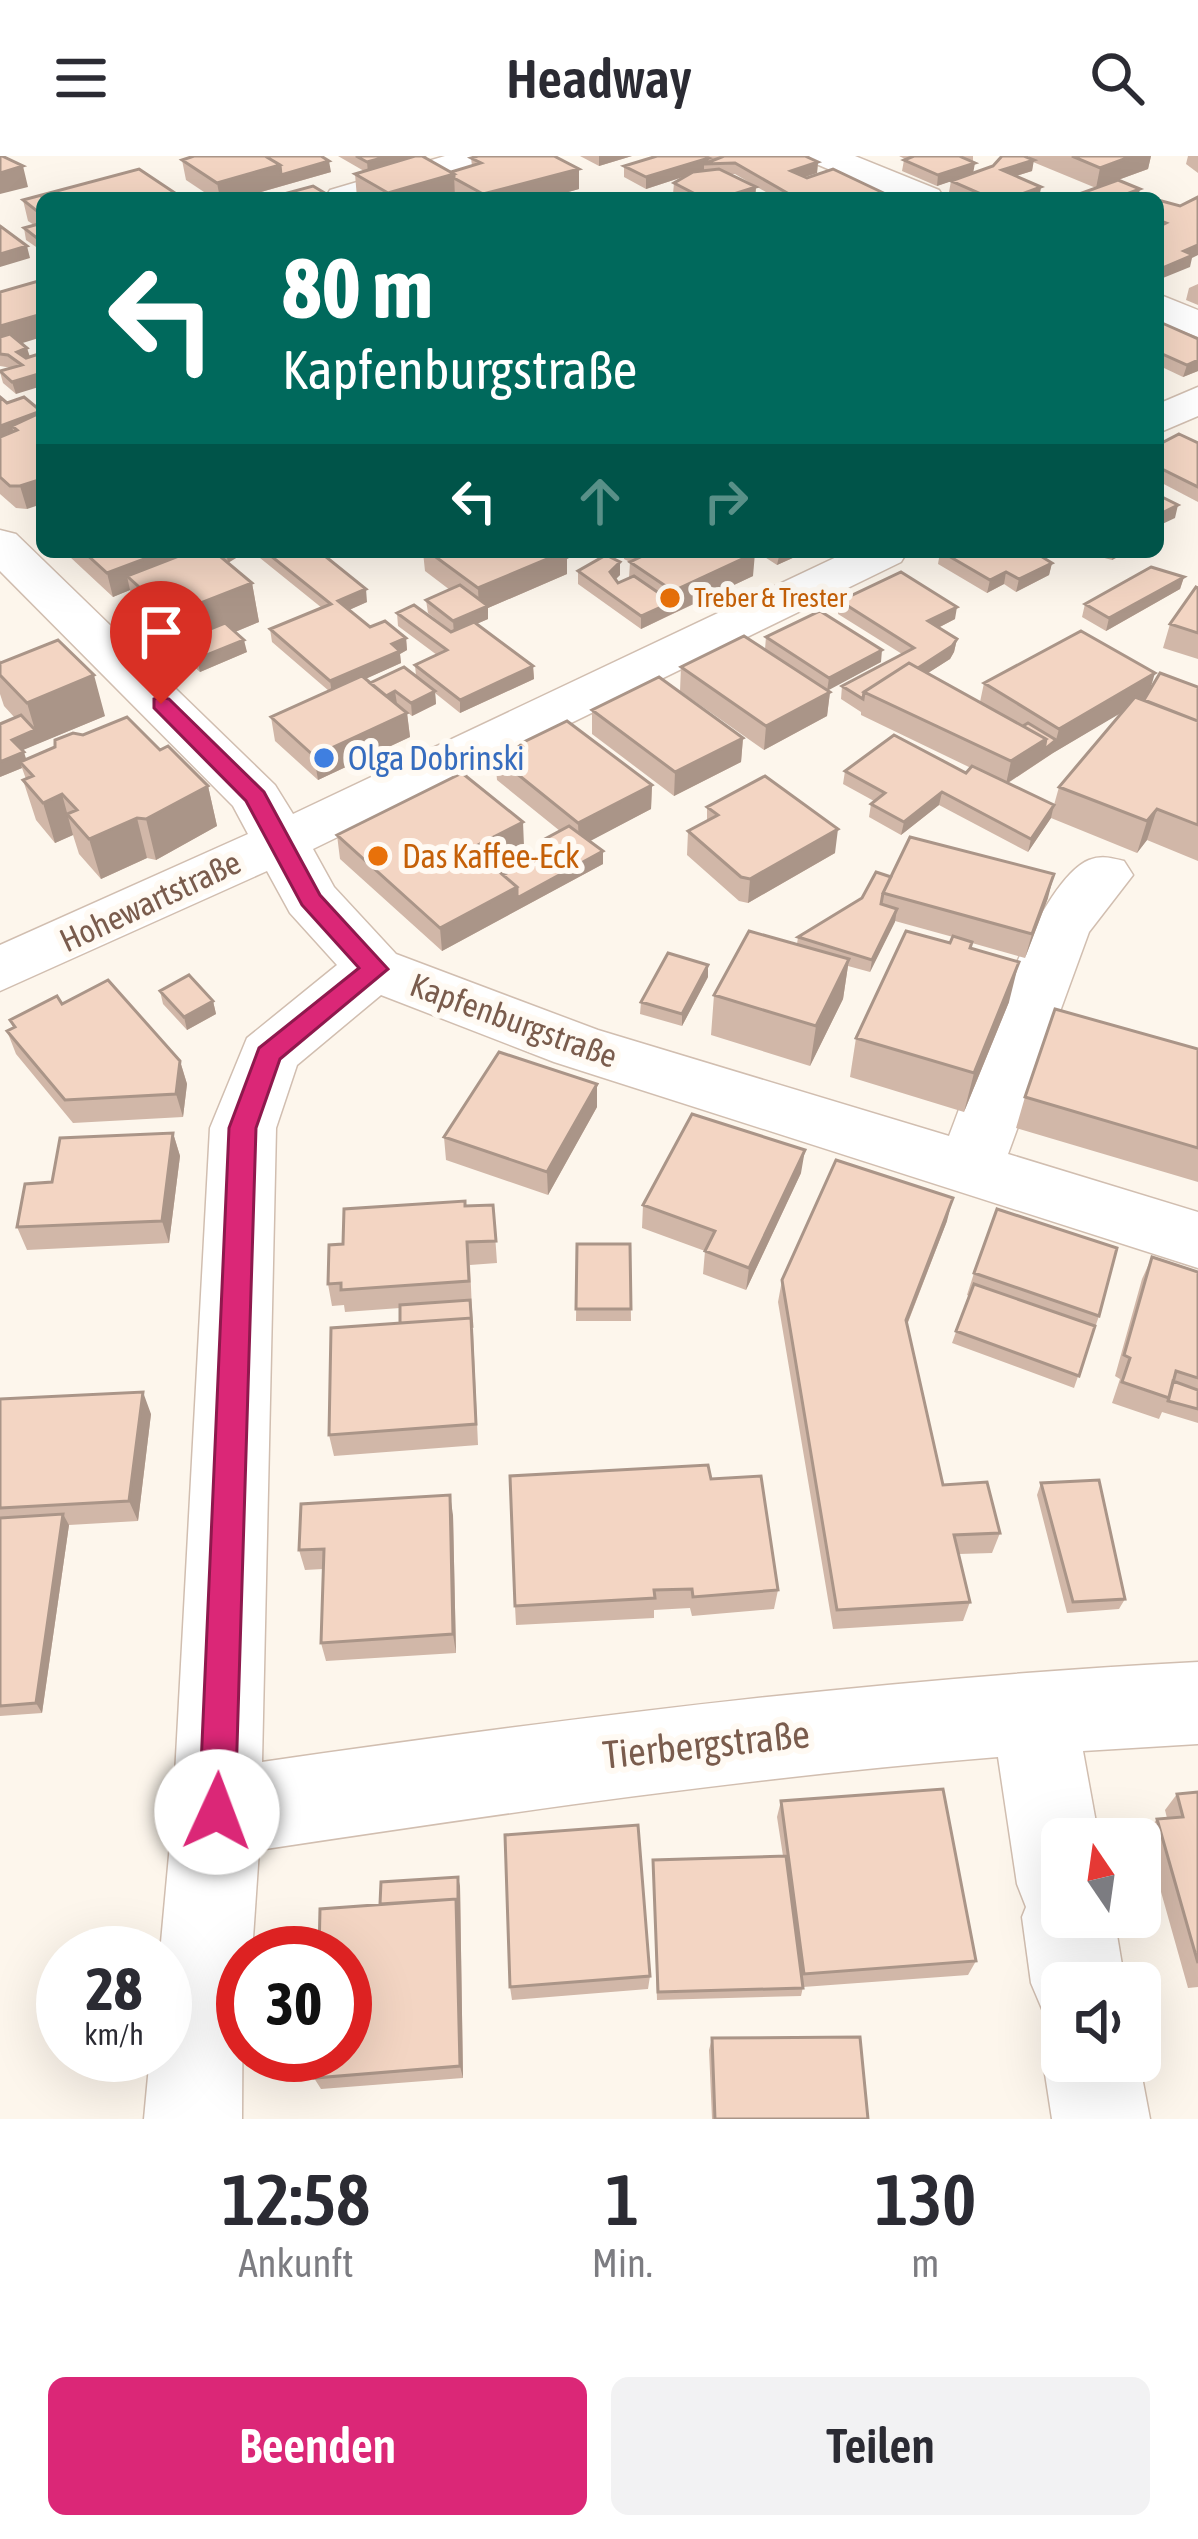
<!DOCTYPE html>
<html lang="de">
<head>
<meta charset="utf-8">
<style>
	:root { --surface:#fff; --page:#f2f2f3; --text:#2b2b33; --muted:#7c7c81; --accent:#db2777 }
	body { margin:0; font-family:"Asap Condensed",sans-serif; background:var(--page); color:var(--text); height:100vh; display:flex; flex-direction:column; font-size:45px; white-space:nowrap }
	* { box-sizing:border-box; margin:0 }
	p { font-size:39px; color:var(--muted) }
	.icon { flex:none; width:66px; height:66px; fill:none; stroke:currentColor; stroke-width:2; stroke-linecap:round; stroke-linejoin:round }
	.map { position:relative; height:1963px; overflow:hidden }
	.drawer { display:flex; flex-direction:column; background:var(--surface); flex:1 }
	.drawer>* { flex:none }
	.banner { position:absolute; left:36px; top:36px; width:1128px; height:366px; border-radius:18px; box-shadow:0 12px 48px #0002; background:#00695c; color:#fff; overflow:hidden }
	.needle { width:78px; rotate:347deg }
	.buttons { position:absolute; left:1041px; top:1662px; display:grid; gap:24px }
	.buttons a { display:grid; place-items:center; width:120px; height:120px; border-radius:18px; background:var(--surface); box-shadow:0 12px 48px #0002; font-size:60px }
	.speed { position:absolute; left:36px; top:1770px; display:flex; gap:24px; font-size:60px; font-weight:700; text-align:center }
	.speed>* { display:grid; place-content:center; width:156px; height:156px; border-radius:50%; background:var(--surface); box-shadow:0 12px 48px #0002; line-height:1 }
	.speed small { font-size:30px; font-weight:400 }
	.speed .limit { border:18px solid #d22; background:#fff; color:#111 }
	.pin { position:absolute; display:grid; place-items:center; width:102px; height:102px; color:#fff; margin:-123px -51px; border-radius:50% 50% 50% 0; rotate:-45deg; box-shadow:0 0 12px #0007 }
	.pin .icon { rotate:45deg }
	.me { position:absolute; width:132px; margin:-66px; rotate:2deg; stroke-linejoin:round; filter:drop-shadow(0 0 9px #0008) }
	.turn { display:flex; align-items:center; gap:42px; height:252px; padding:0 48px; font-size:54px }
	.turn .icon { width:156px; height:156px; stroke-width:2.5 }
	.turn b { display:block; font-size:84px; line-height:102px }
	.lanes { display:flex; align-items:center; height:114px; padding:0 48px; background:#0003; justify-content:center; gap:60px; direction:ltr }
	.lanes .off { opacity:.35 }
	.eta { display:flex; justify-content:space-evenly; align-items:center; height:204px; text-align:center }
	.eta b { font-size:72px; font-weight:600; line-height:84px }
	.primary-button { display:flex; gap:24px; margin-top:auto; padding:24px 48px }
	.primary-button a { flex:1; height:138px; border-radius:18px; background:var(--accent); color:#fff; font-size:48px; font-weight:600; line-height:138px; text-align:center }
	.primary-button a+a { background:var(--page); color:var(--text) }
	header { display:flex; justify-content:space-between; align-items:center; height:156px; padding:0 48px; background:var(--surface); font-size:54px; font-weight:600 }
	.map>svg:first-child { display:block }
</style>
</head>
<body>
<header><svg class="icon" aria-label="menu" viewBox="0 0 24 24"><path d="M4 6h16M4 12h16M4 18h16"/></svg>Headway<svg class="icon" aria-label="search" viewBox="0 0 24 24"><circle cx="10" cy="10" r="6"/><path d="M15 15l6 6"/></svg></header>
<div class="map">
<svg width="1198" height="1963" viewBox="0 0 1198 1963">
	<rect width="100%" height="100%" fill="#fdf6ec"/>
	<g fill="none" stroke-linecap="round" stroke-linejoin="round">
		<g stroke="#d1beb0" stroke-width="3">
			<path id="minor" d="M445,0H498L493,7L380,42H325L330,34Z
				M809,0H855L939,34L944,42H896L814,7Z
				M1158,138L1198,154V181L1158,165Z
				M1198,231V260L1158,277V248Z
				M0,374L16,378L275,629L293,658L847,396H907L901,406L313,693L334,731L396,798L598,874L949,980C972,922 1034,727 1089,704C1102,699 1111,702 1124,705L1133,719L1089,776L1008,998L1198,1056V1112L554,906L381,839L297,909L276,972L262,1606C574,1561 885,1522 1198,1506V1588L1083,1595L1099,1683H1062V1761H1114L1125,1827H1062V1867L1045,1860L1031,1827L1022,1761L1026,1751L1017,1728L998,1601C750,1621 504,1657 259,1694L252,1797H243L242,1963H144L150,1899H165V1797H160L173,1656L210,972L247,882L337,809L290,757L267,715L0,835V789L248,678L233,650L0,415Z
				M1062,1869V1905H1139L1150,1963H1052L1043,1905Z"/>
		</g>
		<use href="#minor" fill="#fff" fill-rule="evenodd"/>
	</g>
	<path fill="#d1b7a8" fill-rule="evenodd" d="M338,0H427L424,1L451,16L472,10L471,2L579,33L547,42H357L355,18L364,15Z
		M580,0H632L599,10Z
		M657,0H805L818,6L817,17L804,21L892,42H776L735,18H729L756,31L755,42H680L673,38L674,27L689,19L646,33L624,21V10Z
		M899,0H973V17L1029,2V0H1151L1148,13L1096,32L1033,6L1032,15L1016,20L1041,31L1039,42H963L949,36L951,25L937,30L902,15L904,4L905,3Z
		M1188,0H1198V17L1186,8Z
		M182,4L331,16L240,42H213L186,24Z
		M139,13L178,39V42H42V95L26,84L24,72L34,69L28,65L23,44Z
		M1198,128V149L1186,144L1189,132Z
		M0,136L21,187L27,192L16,238L3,227L0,216L12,212L0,210Z
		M1158,168L1198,183V215L1183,221L1164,212L1159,233Z
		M0,241L7,247L24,241L27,353L16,352L0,338Z
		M1198,287V346L1158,325V289Z
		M69,396H181L182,399L246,396L228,406L252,427L259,466L235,476L247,496L200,516L136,460L130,434L113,441L70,401Z
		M259,396H320L367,446L349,454L370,471L406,482L407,494L400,498L401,507L365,523L370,527L416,520L415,509L437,499L398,470L397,457L452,476L428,457L426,444L450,434L425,415L423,396H580L567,403V418L488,452V463L476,468L533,510L534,523L460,557L435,537L436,548L412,560L397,548L407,557L410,581L318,624L275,585L271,561L329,535L272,486L270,473L322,452L260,402Z
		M624,396H753V420L641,473L578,428V415L620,406V419L615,423L618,427L629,422L630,406L624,403Z
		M757,396H806L777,409Z
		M940,396H1048L1046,403L1052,407L1049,419L1016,436L1004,428L987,437L938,408Z
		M1082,396H1127L1112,404Z
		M1184,421L1180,433L1106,475L1082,461L1085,448Z
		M1198,432V503L1163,492L1170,468Z
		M840,445L955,463L938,472L957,483L954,496L950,503L928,517L980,546L984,527L1149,535L1198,531V705L1147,684L1137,697L1051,662L1028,696L939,649L901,679L869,661L871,648L874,645L843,628L845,615L966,617L971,612L861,559V556L841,543L842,530L902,498L838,458ZM1123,555L1059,631L1054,649L1008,627L1053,597Z
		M766,481L881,506L827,534L830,536L827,560L764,594L680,535L681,511L765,493Z
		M0,504L1,506L105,560L22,594L26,603L160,594L208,630L217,670L156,704L147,702L101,723L79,698L73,679L55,687L36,664L23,624L26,623L22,612L0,621L15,562L4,550L0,538Z
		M592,554L743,582L741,606L674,640L592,578Z
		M495,600L652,629L651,653L589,685L603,708L442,795L340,703L337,679L524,690L490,708L503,719L543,697V684L560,675L497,624Z
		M707,651L835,697L748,747L739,745L687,699L688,675L707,665Z
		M891,721L1048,742L1025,802L972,787L971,792L1009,846L964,956L850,921L856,882L950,787L953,781L895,765L870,816L848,810L843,843L810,910L711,879L714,839L797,788L798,781L862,742Z
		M708,821L682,870L640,858L641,846Z
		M160,835L213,845L216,858L187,874L163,848Z
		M62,848L180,905L187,928L183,961L73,967L16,898L7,875L13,872L10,864Z
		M1198,893V1026L1016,972L1025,941Z
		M597,928V951L548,1039L446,1004L444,981Z
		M173,977L180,1000L169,1087L27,1094L17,1071L52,1026Z
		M801,1017L746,1134L703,1118L705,1095L642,1072L643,1049Z
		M493,1049L497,1107L470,1109L478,1289L334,1300L329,1279L400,1167V1152L345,1156L344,1149L332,1150L328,1128L343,1088L465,1050Z
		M947,1065L907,1169L943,1329L1000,1377L992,1397L959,1398L970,1446L963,1465L833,1473L778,1146L782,1124Z
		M577,1088H630L631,1165H576Z
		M1152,1101L1198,1116V1267L1162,1256L1159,1263L1112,1247L1120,1223L1115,1220L1142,1123Z
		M974,1117L1099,1160L1074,1232L952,1187L969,1140L967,1139Z
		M0,1243L151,1258L138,1365L69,1369L42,1557L0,1560Z
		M711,1323L778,1434L774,1453L692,1460L690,1452L654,1454V1462L516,1469L515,1450Z
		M1041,1327L1125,1443L1119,1453L1067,1457L1037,1339Z
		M453,1359L456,1497L326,1505L321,1487L323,1413L305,1414L299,1394Z
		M1198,1636V1831L1188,1832L1145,1679L1157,1663L1167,1662L1165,1654L1177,1638Z
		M781,1645L976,1805L968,1819L803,1831L801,1840L657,1844L653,1704L783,1700L777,1661Z
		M460,1730L463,1922L321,1933L314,1922L380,1748Z
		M650,1820L648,1833L512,1844L510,1831Z
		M712,1882L868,1963H712L709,1894Z"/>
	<path fill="#aa9588" d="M389,0H427L368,17L367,6Z
		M599,0H632L599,10Z
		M1132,0H1151L1148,13L1096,32L1100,12Z
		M709,2L708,8H704V14L646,33V21Z
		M1034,4L1032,15L1000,25L1002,14Z
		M329,5L331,16L240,42H220L217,27L280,9Z
		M818,6L817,17L790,26L791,15Z
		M975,7L973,18L937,30L938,19Z
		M23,10L28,31L0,38V17Z
		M579,13V33L547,42H483V38Z
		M454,18L455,42H388V37Z
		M756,31L755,42H721Z
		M1041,31L1039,42H1011Z
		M1140,33L1138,42H1116Z
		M1198,89V99L1192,102L1190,111L1158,124V114L1184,95Z
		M27,90L30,102L0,111V98Z
		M42,158V181L0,194V170Z
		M27,192L31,204L17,196Z
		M1198,204V215L1183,221L1187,209Z
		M1164,211L1158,234V214Z
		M42,217V230L16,238L12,226Z
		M41,255L17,274L12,270L14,278L0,283V270Z
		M42,323V348L27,353L20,330Z
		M1178,349L1175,362L1158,370V359Z
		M163,396H181L185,413L127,420L130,434L113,441L107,417Z
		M226,396H246L228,407Z
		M556,396H580L567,403V418L488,452V463L454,478L453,465L479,454L478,432Z
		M780,396H806L777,409Z
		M1114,396H1127L1112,404Z
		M755,397L753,420L672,458L673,435Z
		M620,406V419L610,429V416Z
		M1052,407L1049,419L1016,436L1019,423Z
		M1006,416L1004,428L987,437L990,424Z
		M1184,421L1180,433L1106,475L1109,462Z
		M252,427L259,466L189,495L178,486L181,498L179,499L170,459Z
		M366,433L367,446L340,458L338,445Z
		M672,446V458L641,473V460Z
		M957,451L955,463L926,478L928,465Z
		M406,482L407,494L400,498L401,507L332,538L330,525L392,488Z
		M957,483L954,496L950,503L884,545L873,540Z
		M244,484L247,496L200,516L197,503Z
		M882,494L881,506L827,535L829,522Z
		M533,510L534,523L460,557V544Z
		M1155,517L1148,541L1053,597L1006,628L1011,605L1046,583L1056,584L1059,573Z
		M94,519L105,560L16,597L12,584L35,574L27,547Z
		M395,535L397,548L378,543Z
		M435,535L436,548L412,560L411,547Z
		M830,536L827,560L764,594L766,570Z
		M407,557L410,581L318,624L314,600Z
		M743,582L741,606L674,640L675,616Z
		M24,596L28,609L20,606L22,612L0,621V606Z
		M652,629L651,653L579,691L578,667Z
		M208,630L217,670L156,704L146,663Z
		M942,636L939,649L901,679L904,666Z
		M62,638L73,679L55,687L43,647Z
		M1054,649L1051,662L1028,696L1031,683Z
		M1157,653L1147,684L1137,697L1147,665Z
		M137,662L147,702L101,723L89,683Z
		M523,666L524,690L473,716L472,692Z
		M838,673L835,697L748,747L750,723Z
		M603,695V708L442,795L440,772L517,731Z
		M1054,718L1048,742L1025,802L1032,778Z
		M897,753L895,766L870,816L872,804Z
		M849,803L843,843L810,910L816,870Z
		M1019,806L1009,846L964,956L974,917Z
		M708,809V821L682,870V858Z
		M213,845L216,858L187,874L184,861Z
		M180,905L187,928L183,961L176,938Z
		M597,928V951L548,1039L547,1016Z
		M173,977L180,1000L169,1087L162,1065Z
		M805,994L801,1017L746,1134L749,1112Z
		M953,1042L947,1065L900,1186L906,1164Z
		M143,1236L151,1258L138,1365L129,1345Z
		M450,1339L453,1359L456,1497L453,1478Z
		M63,1358L69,1369L42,1557L36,1547Z
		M458,1721L460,1730L463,1922L460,1910L456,1743Z"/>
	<path fill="#f3d5c3" stroke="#aa9588" stroke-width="3" d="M0,0H2L23,10L0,17Z
		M194,0H265L280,9L217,27L182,4Z
		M265,0H321L329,5L281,19L280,9Z
		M356,0H389L367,6Z
		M415,0H422L454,18L388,37L355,18Z
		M478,0H554L579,13L483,38L454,22V18L451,16L481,7L471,2Z
		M657,0H705L709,2L646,21L624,10Z
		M724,0H805L818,6L791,15L807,22L833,13L892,41L796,42L735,7L704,8Z
		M914,0H959L975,7L938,19L904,4Z
		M1002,0H1024L1034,4L1002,14L1041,31L1011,42H990L951,25L993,10Z
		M1072,0H1132L1100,12Z
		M139,13L178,39L165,42H42V59L23,44Z
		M719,13L756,31L721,42H703L674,27L693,16Z
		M1118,24L1140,33L1116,42H1068Z
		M313,30L333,42H269Z
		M1198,41V89L1184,95L1193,99L1158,114V71L1166,67L1158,64L1161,60L1158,59V44L1180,50Z
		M42,67V86L24,72Z
		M0,70L27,90L0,98Z
		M42,124V158L0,170V136Z
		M1162,167L1198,183V204L1187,209L1158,196V168Z
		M10,178L27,192L17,196L26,202L42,197V217L12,226L0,215L22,209L8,199L0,198V181Z
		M0,241L7,247L24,241L41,255L0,270Z
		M42,256V323L20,330H10L0,321V281L17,274L12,270Z
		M1179,278L1198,287V331L1158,311V289Z
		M1158,339L1178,349L1158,359Z
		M84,396H163L107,417Z
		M189,396H215L252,427L170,459L127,420Z
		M266,396H320L366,433L338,445L370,471L385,465L406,482L392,488L400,495L330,525L270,473L331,448Z
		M429,396H564L478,432Z
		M651,396H753L755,397L673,435L630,406Z
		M942,396H1046L1039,399L1052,407L1019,423L1006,416L990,424Z
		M606,399L620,406L610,416L618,427L634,420L672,446L641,460L578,415Z
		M1151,411L1184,421L1109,462L1085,448Z
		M901,416L957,451L928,465L957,483L952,490L918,512L909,507L864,536L863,543L842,530L914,492L840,445Z
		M460,429L488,450L453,465L426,444Z
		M1196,431L1198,432V477L1170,468Z
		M414,449L451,476L474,466L533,510L460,544L415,509L447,494L397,457Z
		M820,455L882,494L829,522L766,481Z
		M225,467L244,484L197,503L178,486Z
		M1081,475L1155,517L1059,573L984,527Z
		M744,480L830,536L766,570L681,511Z
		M58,484L94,519L27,547L0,519V507Z
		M909,507L1046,583L1011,605L864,536Z
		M404,511L435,535L411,547L395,535L386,540L370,527Z
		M1160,517L1198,531V565L1144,544Z
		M362,520L407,557L314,600L271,561Z
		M659,521L743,582L675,616L592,554Z
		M1135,541L1198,565V669L1157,653L1147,665L1059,631Z
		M21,559L35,574L12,584L24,596L0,606V568Z
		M127,561L160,594L168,590L208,630L146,663L137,662L89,683L67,658L77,654L62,638L43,647L23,624L33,620L20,606L55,591V584L73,577L83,579Z
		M567,565L652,629L578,667L495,600Z
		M1028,567L1056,584L1044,594L1046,583L1023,570Z
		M894,579L966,617L972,610L1054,649L1031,683L942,636L904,666L871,648L885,637L845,615Z
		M462,617L523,666L472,692L517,731L440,772L337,679Z
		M765,620L838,673L750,723L741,721L688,675L718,659L707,651Z
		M569,670L603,695L517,742V731L503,719L554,693L543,684Z
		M910,681L1054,718L1032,778L883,737Z
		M876,716L891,721L883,737L881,748L897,753L872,804L798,781L862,742Z
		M749,775L849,803L816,870L714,839Z
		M906,775L950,787L953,780L972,786L970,792L1019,806L974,917L856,882Z
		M668,797L708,809L682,858L641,846Z
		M189,819L213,845L184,861L160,835Z
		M108,824L180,905L176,938L65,944L7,875L15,871L10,864L57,840L62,848Z
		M1055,853L1198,893V992L1025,941Z
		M499,896L597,928L547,1016L444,981Z
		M692,958L805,994L749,1112L705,1095L715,1075L643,1049Z
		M173,977L162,1065L17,1071L25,1028L52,1026L60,982Z
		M836,1004L953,1042L906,1164L943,1329L987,1326L1000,1377L954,1379L970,1446L837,1454L782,1124Z
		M465,1045V1050L493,1049L496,1085L467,1086L469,1125L341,1134V1127L328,1128L329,1089L343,1088L344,1053Z
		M997,1053L1117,1092L1099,1160L974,1117Z
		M577,1088H630L631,1153H576Z
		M1152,1101L1198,1116V1222L1176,1215L1169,1242L1122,1226L1130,1202L1124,1199Z
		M974,1128L1095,1170L1079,1220L956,1175Z
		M470,1144L472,1172L471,1162L400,1167V1149Z
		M471,1162L476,1268L329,1279L331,1172Z
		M1173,1225L1198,1234V1253L1168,1245Z
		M143,1236L129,1345L0,1352V1243Z
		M708,1309L711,1323L761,1320L778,1434L693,1441L692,1433L654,1434L655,1442L515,1450L510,1320Z
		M1099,1324L1125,1443L1073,1446L1041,1327Z
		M450,1339L453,1478L321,1487L324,1393L299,1394L301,1348Z
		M63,1358L36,1547L0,1550V1362Z
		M943,1633L976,1805L804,1818L781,1645Z
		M1198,1636V1807L1157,1663L1183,1661L1177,1638Z
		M638,1669L650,1820L510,1831L505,1679Z
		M786,1700L803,1832L658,1836L653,1704Z
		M458,1721V1749L456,1743L380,1748L381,1726Z
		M456,1743L460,1910L314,1922L315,1899H345V1797H319L320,1753Z
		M860,1881L868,1963H715L712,1882Z"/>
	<path fill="#db2777" stroke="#8e194d" stroke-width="3" d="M161,541L169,543L264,636L320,739L388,813L280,903L256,972L235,1656L230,1669L217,1674L204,1669L199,1656L229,972L259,892L359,812L302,749L246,645L154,552V543Z"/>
	<g fill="#e8710a" stroke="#fffaf3" stroke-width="4.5">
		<circle cx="670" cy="442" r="12"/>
		<circle cx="378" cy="700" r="12"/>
	</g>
	<circle fill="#3f7fe0" stroke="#fffaf3" stroke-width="4.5" cx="324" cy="602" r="12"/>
	<g text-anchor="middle" stroke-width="12" stroke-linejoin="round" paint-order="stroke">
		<g font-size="27" fill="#c56008" stroke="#fffaf3" text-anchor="start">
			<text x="694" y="451">Treber &amp; Trester</text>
		</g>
		<g font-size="33" fill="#366cbe" stroke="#fffaf3" text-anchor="start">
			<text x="348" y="614">Olga Dobrinski</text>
		</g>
		<g font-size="33" fill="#c56008" stroke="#fffaf3" text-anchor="start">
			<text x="402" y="712">Das Kaffee-Eck</text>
		</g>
		<g font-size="33" fill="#7a5c4d" stroke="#fffaf3">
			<text transform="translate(150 745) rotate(-25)" y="12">Hohewartstraße</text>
			<text transform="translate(514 864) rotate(20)" y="12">Kapfenburgstraße</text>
		</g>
		<g font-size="39" fill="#7a5c4d" stroke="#fffaf3">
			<text transform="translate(706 1588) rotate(-6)" y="14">Tierbergstraße</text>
		</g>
	</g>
</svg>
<div class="buttons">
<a><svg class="needle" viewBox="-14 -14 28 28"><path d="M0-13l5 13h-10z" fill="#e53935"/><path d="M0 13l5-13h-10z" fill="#7c7c81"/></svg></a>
<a><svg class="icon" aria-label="sound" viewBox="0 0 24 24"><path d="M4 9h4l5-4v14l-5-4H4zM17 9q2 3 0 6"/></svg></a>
</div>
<div class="speed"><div>28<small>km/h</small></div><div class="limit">30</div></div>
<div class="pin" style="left:161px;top:548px;background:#d93025"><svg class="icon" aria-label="arrive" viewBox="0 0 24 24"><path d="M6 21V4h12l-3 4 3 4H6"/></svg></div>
<svg class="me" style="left:217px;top:1656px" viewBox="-20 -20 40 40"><circle r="19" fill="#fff"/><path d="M0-13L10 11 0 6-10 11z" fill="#db2777"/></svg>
<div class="banner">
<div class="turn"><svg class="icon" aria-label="left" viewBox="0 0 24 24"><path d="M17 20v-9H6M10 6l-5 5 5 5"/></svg><div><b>80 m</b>Kapfenburgstraße</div></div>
<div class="lanes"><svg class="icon" aria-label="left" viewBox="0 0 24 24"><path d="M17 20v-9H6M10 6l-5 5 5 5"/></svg><svg class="icon off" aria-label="ahead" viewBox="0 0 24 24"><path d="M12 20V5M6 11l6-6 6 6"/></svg><svg class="icon off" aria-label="right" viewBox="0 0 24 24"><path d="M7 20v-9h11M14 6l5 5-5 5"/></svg></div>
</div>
</div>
<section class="drawer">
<div class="eta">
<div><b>12:58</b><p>Ankunft</p></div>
<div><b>1</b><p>Min.</p></div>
<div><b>130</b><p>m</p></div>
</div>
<div class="primary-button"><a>Beenden</a><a>Teilen</a></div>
</section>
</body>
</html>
